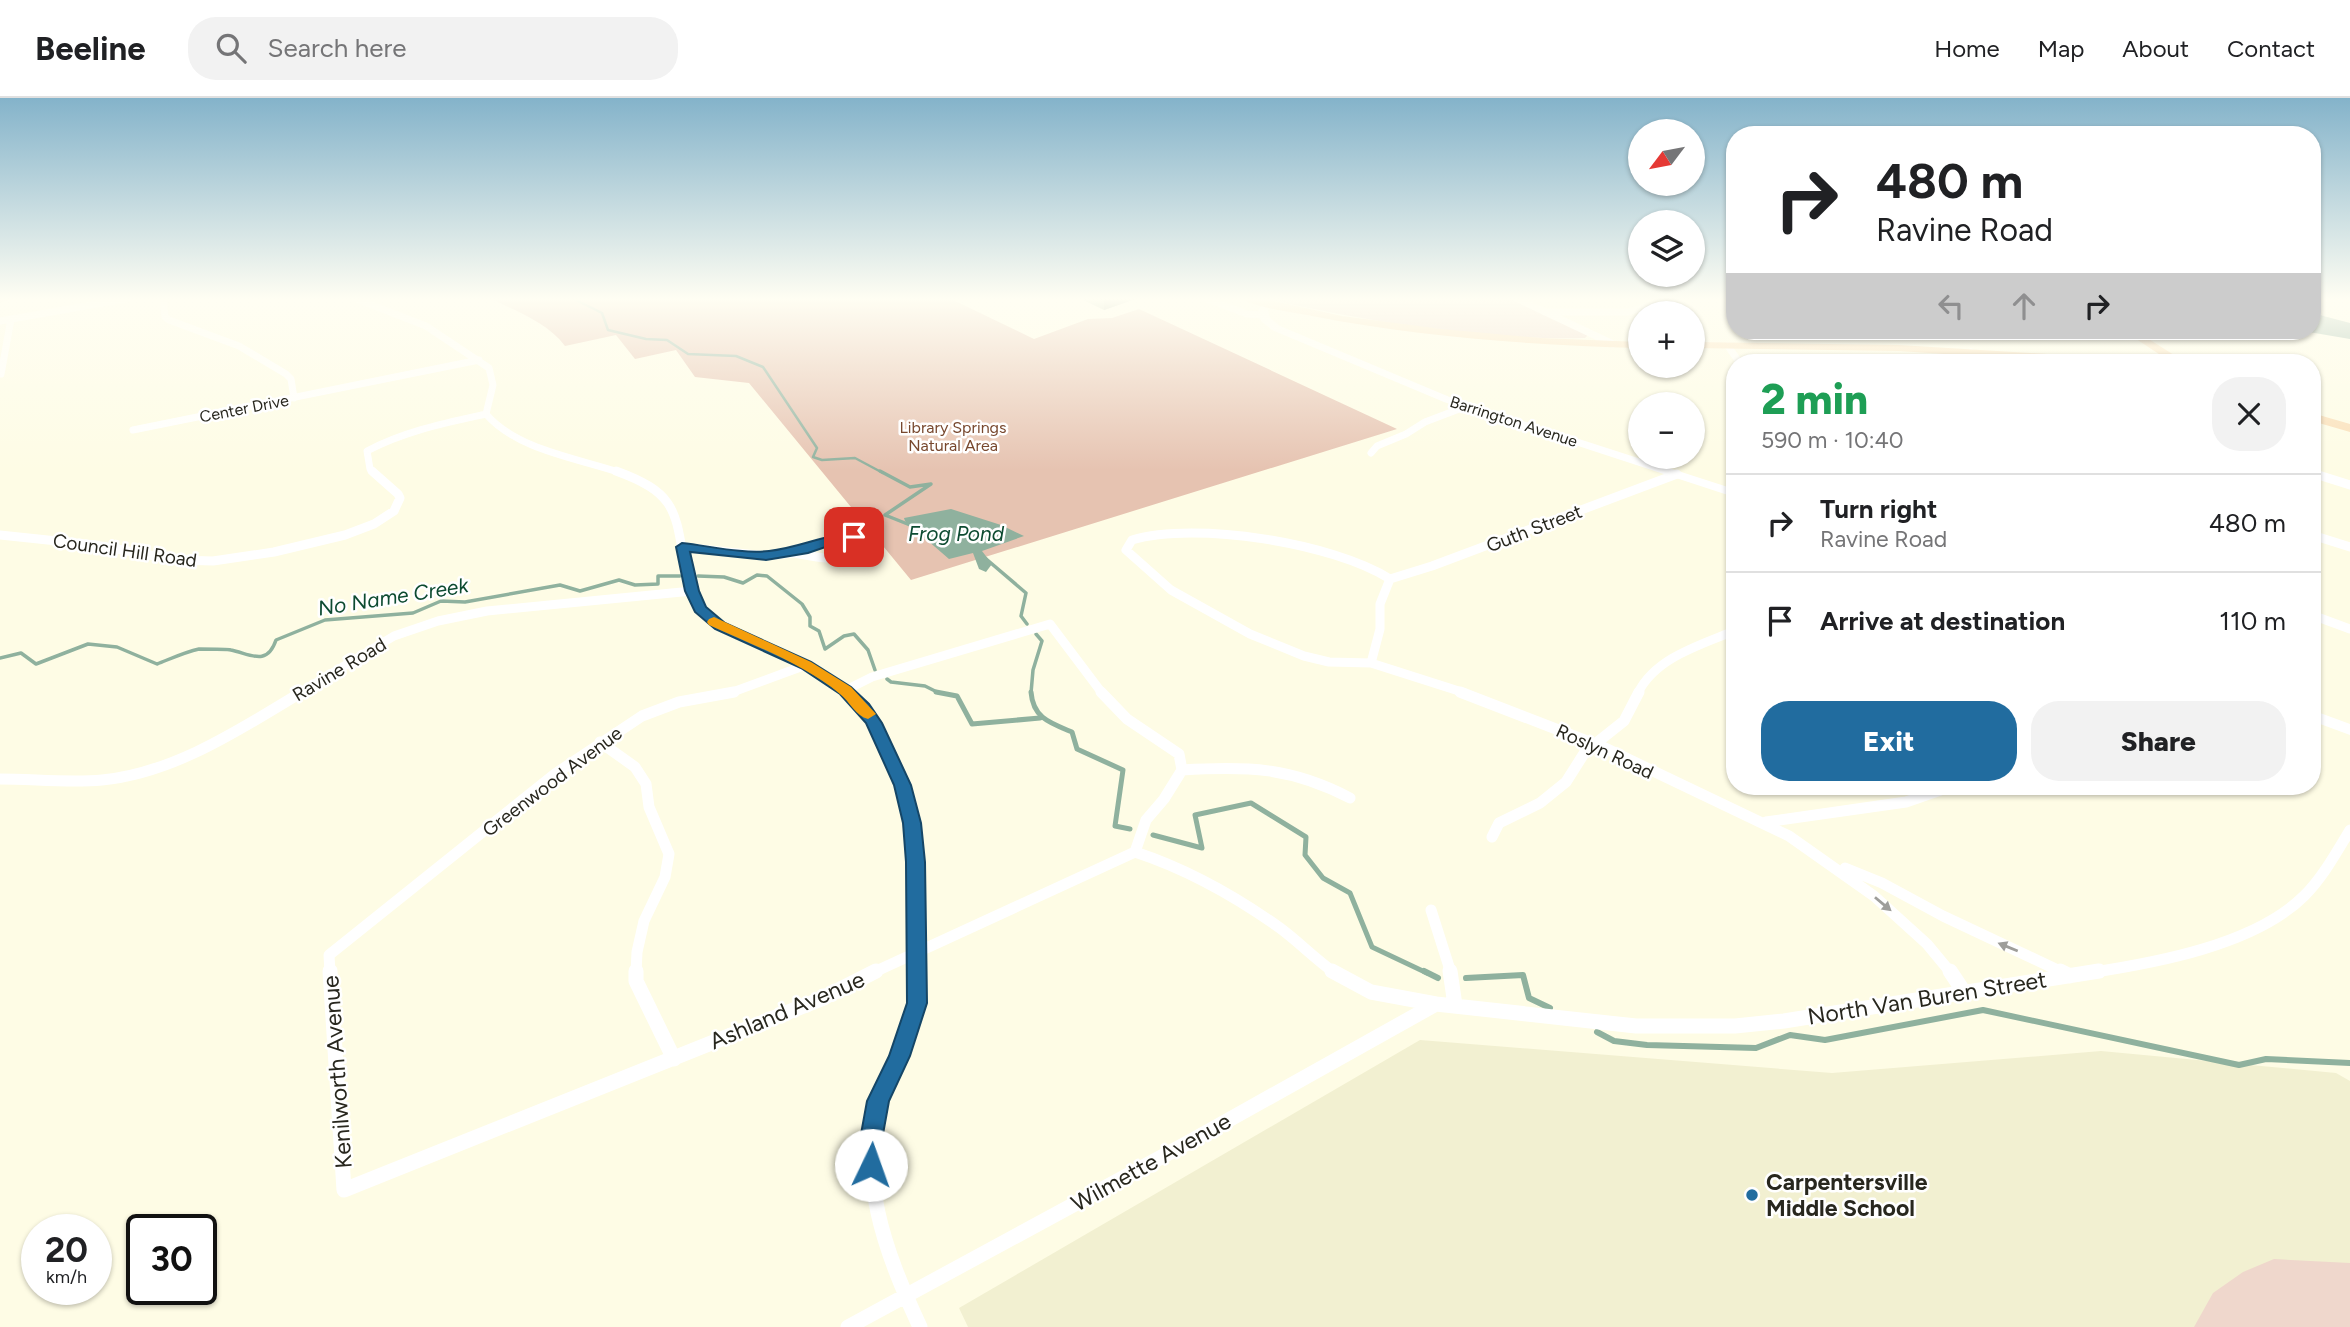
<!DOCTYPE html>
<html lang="en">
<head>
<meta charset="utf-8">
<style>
	:root { --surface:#fff; --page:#f2f2f2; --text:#202124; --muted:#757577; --line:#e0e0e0; --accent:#216c9f }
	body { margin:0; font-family:Figtree,sans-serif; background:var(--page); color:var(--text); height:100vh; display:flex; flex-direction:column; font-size:26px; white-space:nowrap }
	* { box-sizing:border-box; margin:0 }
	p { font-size:23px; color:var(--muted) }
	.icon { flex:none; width:38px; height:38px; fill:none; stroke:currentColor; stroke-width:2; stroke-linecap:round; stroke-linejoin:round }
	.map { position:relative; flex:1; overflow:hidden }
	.details { position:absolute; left:1726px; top:256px; width:595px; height:441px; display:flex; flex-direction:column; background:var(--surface); border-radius:28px; box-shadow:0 2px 5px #0004 }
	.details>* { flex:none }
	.hud { position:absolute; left:1726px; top:28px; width:595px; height:214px; border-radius:28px; box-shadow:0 2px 5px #0004; background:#fff; color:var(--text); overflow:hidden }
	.needle { width:46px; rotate:238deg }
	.fabs { position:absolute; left:1628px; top:21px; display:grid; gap:14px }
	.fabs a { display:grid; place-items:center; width:77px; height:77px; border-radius:50%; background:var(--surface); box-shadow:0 2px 5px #0004; font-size:35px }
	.speed { position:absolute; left:21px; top:1116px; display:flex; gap:14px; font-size:35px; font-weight:700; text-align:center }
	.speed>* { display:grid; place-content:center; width:91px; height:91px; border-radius:50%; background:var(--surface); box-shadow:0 2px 5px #0004; line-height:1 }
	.speed small { font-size:18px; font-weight:400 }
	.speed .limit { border:4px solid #111; border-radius:10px; background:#fff; color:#111 }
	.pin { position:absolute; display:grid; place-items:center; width:60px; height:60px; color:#fff; margin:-30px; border-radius:14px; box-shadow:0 4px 10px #0006 }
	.me { position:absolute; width:77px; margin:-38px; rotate:3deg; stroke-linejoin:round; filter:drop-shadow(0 0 5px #0008) }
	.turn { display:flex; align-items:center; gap:24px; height:147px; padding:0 35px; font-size:32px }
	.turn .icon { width:91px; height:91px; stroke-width:2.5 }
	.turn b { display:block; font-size:49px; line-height:60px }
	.lanes { display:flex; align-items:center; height:66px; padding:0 35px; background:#0003; justify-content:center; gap:35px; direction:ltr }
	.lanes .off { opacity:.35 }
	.round { display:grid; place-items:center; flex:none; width:74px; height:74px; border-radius:28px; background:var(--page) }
	.overview { display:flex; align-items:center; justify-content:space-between; height:119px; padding:0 35px }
	h1 { font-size:42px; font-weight:800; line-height:52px; color:#1e9e55 }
	.button { display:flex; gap:14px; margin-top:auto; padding:14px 35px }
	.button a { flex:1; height:80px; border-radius:28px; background:var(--accent); color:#fff; font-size:28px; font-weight:800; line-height:80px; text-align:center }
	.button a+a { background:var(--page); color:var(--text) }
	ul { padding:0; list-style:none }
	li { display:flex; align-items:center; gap:21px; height:98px; padding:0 35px; border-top:2px solid var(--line) }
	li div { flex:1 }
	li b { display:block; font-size:26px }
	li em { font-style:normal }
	header { display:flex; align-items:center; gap:42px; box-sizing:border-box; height:98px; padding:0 35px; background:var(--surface); border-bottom:2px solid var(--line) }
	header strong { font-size:33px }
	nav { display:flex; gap:38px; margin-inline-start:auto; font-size:24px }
	.search { width:490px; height:63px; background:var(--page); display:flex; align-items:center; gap:18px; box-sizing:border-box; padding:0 24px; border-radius:28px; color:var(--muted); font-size:26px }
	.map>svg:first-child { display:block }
</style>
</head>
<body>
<header>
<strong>Beeline</strong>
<div class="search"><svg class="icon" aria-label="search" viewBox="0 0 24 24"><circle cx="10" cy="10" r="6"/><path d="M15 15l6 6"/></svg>Search here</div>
<nav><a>Home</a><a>Map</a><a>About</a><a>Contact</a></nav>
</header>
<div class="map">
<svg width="2350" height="1229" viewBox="0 0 2350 1229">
	<rect width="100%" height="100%" fill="#fefce5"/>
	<path fill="#f2f0d1" d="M1420,942L1832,975L2101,953L2336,975L2350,983V1229H968L959,1210Z"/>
	<path fill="#efd7cc" d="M1262,200H1509L1588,237L1585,240C1479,243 1366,223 1262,200Z
		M2274,1161L2350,1165V1229H2194L2213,1195L2243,1174Z"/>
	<path fill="#e6c3b1" d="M489,200H949L1034,241L1088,221L1112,220L1139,211L1397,331L911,482L749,285L695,279L676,252L635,261L616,237L565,248C547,224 516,213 489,200Z"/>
	<path fill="#8fb19e" d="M2312,215L2350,225V241L2303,233H2312Z
		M951,411L1001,427L1024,438L982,453L992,466L986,474L979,471L973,455L949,461L905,423L904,420Z"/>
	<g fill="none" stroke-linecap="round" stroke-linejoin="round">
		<path stroke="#8fb19e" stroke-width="2.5" d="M572,200L602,215L608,232L646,241L667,242L688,256L736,258L763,269L817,350L813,359L822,362L855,360L883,375"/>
		<path stroke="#8fb19e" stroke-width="3.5" d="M880,373L910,389L931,386L885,417L910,427
			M985,460L1026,495L1021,518L1027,526
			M698,478L724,479L743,485L757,477L767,478L802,506L810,519V528L819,533L825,551L844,538L854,536L868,552L875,572
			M0,560L21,555L36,566L88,546L117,549L157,566C170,561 185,554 199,551C203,551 227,551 231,552C250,556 267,569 276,542L325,522L413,515L441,503L465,504L560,487L580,493L619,482L635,487L658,486V478H680
			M887,581L891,584L925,588L939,595
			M1031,595L1033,572L1042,543L1036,536"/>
		<path stroke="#8fb19e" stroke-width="5" d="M936,594L957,598L972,626L1040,620
			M1031,594C1033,620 1050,625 1072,634L1077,651L1123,672L1115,728L1130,731
			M1153,737L1202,750L1195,717L1251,705L1306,739L1305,757L1323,780L1350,795L1372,849L1427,875"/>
		<path stroke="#8fb19e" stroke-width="6" d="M1424,873L1438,880
			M1466,880L1523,877L1529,900L1550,910
			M1597,934L1614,943L1647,947L1756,950L1790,937L1825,942L1983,912L2239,967L2266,961L2350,965"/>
		<path stroke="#fff" stroke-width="7" d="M163,200L165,219L169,222L239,248L286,276L291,281L294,300
			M354,200L426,228L489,270L493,287L486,316C517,352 577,360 621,375
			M1205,200L1247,216L1263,217
			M1516,200L1613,246
			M1545,214H1628L1678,200
			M0,223L131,200
			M1728,248L1739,264
			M1971,254L1983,264
			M1,276L11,221
			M133,332L479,262
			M1371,355L1377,348L1406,336L1425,324L1467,308
			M374,375L370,371L367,353C405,333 445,325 486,316"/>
		<path stroke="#fff" stroke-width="9" d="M616,373C679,396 675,414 686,474C689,488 693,502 702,513C716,530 739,537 758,545C790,559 820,573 847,595
			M2312,375L2350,387
			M0,437L95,447L177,462L213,463L274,454L345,437L374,426L394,413L400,400L398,396L372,373
			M2312,437L2350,449
			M847,438L854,439L870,451C850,469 816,458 792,455Z
			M682,449L766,458L792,455
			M1390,481L1380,506V531L1371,565L1465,595
			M1390,481L1432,468L1677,376
			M2312,517L2350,531
			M1371,565L1329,564L1304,558L1250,536L1171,492L1126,452L1132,442C1196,423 1333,445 1390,481
			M846,592L872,579L1050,526L1102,595
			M299,595L394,538L438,523L487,513L692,493
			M730,595L806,567
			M1638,595C1655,560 1700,547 1734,533"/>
		<path stroke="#fff" stroke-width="11" d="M845,594C922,659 918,783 919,875
			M1101,594L1127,621L1179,656L1182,672
			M1460,594L1605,650L1789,738L1874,798L1927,846L1951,875
			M600,644L635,669L646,686L649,709L669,756L665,779L644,823L637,854L636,875
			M1182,672C1247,668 1291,669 1350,700
			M0,681C33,681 69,685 102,682C175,675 242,630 302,594
			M1766,724L1906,704L1952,688
			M1492,739L1499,725L1540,705L1566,684L1585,654L1624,623L1639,594
			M1135,754C1187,771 1235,798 1280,830C1299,844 1315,861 1335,875
			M1135,754L1146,722L1164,701L1182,672
			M1845,770L1882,785L1943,818L2064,875
			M1431,812L1451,875
			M330,875L329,857L555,676L642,618L679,604L734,594
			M872,875L1135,754
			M2088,875C2155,865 2255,847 2304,798C2323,779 2336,755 2350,732"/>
		<path stroke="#fff" stroke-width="15" d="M330,873L344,1092L821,901L876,873
			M636,873V883L674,961
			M919,873C920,916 899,952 884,991C854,1075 885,1153 920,1229
			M1332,873L1371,894L1436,906
			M1450,873L1455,907
			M1950,873L1964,894
			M2060,873L2070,878
			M848,1229L1191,1043L1436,906L1636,928H1735L1784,923L2099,873"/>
		<path fill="#fff" fill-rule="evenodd" d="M1264,204L1272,206L1268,212L1270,220L1280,228L1452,300L1734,391V399L1444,304L1272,232L1261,223L1258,212Z
			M2312,612L2350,626V637L2312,623Z"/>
		<path fill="#fadeb6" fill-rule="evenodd" d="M0,200H12L0,205Z
			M1240,200H1260L1342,218L1441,231L1541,240L1640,244V250C1530,247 1420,239 1312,218C1292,214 1256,210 1240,200Z
			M2124,233H2136L2185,264H2171Z
			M1692,244L1899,247L2112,260L2118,264H2063L1899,253L1692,250Z
			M2312,315L2350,326V334L2312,323Z"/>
	</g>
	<path fill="#9faf95" d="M1079,200H1138L1104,212Z"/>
	<path fill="#828e79" d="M1109,200H1138L1104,212V202Z"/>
	<defs><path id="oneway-solid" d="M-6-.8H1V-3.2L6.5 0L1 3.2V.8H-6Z" transform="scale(1.75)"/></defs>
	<g fill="#9e9e9a">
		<use href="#oneway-solid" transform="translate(1883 806) rotate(40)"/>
		<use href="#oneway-solid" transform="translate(2008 849) rotate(-158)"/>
	</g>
	<linearGradient id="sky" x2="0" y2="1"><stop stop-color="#84b3ca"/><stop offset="0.54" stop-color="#fffef3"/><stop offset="1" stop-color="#fffef3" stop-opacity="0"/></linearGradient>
	<rect width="2350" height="372" fill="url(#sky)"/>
	<path fill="#216c9f" stroke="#154667" stroke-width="2" d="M854,435L859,436V442L840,444L808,455L766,462L690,454L699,493L706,509L725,525L811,564L851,589L869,606L882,625L911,687L921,725L925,764L927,905L910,958L889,1003L881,1047L882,1067L879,1075L871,1078L863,1075L860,1067L859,1047L867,1003L889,958L907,905L906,764L903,725L894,687L866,625L840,596L801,570L715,531L695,514L685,493L676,449L682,445C710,448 742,456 769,453C799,450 825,436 854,435Z"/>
	<path fill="#f59e0b" d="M714,519L811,564L851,589L876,616L868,621C856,618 850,604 840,596C803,565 752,547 709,527L707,524L709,521Z"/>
	<circle fill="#216c9f" stroke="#fff" stroke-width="2.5" cx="1752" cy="1097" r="7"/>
	<g text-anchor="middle" stroke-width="5" stroke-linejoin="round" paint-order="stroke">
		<g font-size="16" fill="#28271e" stroke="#fff">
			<text transform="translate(244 310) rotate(-11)" y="6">Center Drive</text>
			<text transform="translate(1514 323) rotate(18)" y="6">Barrington Avenue</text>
		</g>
		<g font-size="16" fill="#78482e" stroke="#fff">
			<text x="953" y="335">Library Springs<tspan x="953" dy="18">Natural Area</tspan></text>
		</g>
		<g font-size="19" fill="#28271e" stroke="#fff">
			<text transform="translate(1534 430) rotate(-21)" y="7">Guth Street</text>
			<text transform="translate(125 452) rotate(8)" y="7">Council Hill Road</text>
			<text transform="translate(339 571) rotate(-31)" y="7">Ravine Road</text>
			<text transform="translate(1605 653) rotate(25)" y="7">Roslyn Road</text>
			<text transform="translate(552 683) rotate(-37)" y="7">Greenwood Avenue</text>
		</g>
		<g font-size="21" font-style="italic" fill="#0d4b31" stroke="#fff">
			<text x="956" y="443">Frog Pond</text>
			<text transform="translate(393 499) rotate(-9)" y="7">No Name Creek</text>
		</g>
		<g font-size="23" fill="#28271e" stroke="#fff">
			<text transform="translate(1927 900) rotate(-9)" y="8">North Van Buren Street</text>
			<text transform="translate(787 912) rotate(-23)" y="8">Ashland Avenue</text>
			<text transform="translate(337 974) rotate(-94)" y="8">Kenilworth Avenue</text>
			<text transform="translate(1151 1064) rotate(-29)" y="8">Wilmette Avenue</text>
		</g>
		<g font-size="23" font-weight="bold" fill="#28271e" stroke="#fff" text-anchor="start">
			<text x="1766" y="1092">Carpentersville<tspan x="1766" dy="26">Middle School</tspan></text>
		</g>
	</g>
</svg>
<div class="fabs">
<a><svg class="needle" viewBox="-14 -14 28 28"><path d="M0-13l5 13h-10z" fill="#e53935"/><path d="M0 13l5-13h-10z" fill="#757577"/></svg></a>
<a><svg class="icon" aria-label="layers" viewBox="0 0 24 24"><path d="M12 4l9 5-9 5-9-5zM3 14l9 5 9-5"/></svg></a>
<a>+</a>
<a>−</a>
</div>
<div class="speed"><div>20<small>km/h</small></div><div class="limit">30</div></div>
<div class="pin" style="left:854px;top:439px;background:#d93025"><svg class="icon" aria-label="arrive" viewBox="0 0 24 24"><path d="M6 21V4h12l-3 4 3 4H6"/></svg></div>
<svg class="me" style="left:871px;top:1067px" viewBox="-20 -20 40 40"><circle r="19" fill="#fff"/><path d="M0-13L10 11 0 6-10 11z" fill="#216c9f"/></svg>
<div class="hud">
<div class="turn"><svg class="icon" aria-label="right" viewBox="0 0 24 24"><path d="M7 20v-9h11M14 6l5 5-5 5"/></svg><div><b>480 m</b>Ravine Road</div></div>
<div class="lanes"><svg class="icon off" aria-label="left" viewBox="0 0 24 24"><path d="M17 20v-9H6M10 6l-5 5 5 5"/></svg><svg class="icon off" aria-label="ahead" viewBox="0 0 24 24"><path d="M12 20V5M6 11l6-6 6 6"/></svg><svg class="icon" aria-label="right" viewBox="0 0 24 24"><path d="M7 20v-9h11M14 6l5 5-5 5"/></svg></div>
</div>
<section class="details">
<div class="overview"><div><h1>2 min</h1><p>590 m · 10:40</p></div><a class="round"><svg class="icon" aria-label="close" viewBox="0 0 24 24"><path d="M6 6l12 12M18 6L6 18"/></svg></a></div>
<ul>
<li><svg class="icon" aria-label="right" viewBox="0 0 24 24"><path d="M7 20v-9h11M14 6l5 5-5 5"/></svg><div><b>Turn right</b><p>Ravine Road</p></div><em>480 m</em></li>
<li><svg class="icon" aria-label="arrive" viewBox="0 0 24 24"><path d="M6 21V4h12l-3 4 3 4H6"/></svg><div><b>Arrive at destination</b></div><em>110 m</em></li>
</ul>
<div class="button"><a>Exit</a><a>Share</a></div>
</section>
</div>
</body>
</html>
